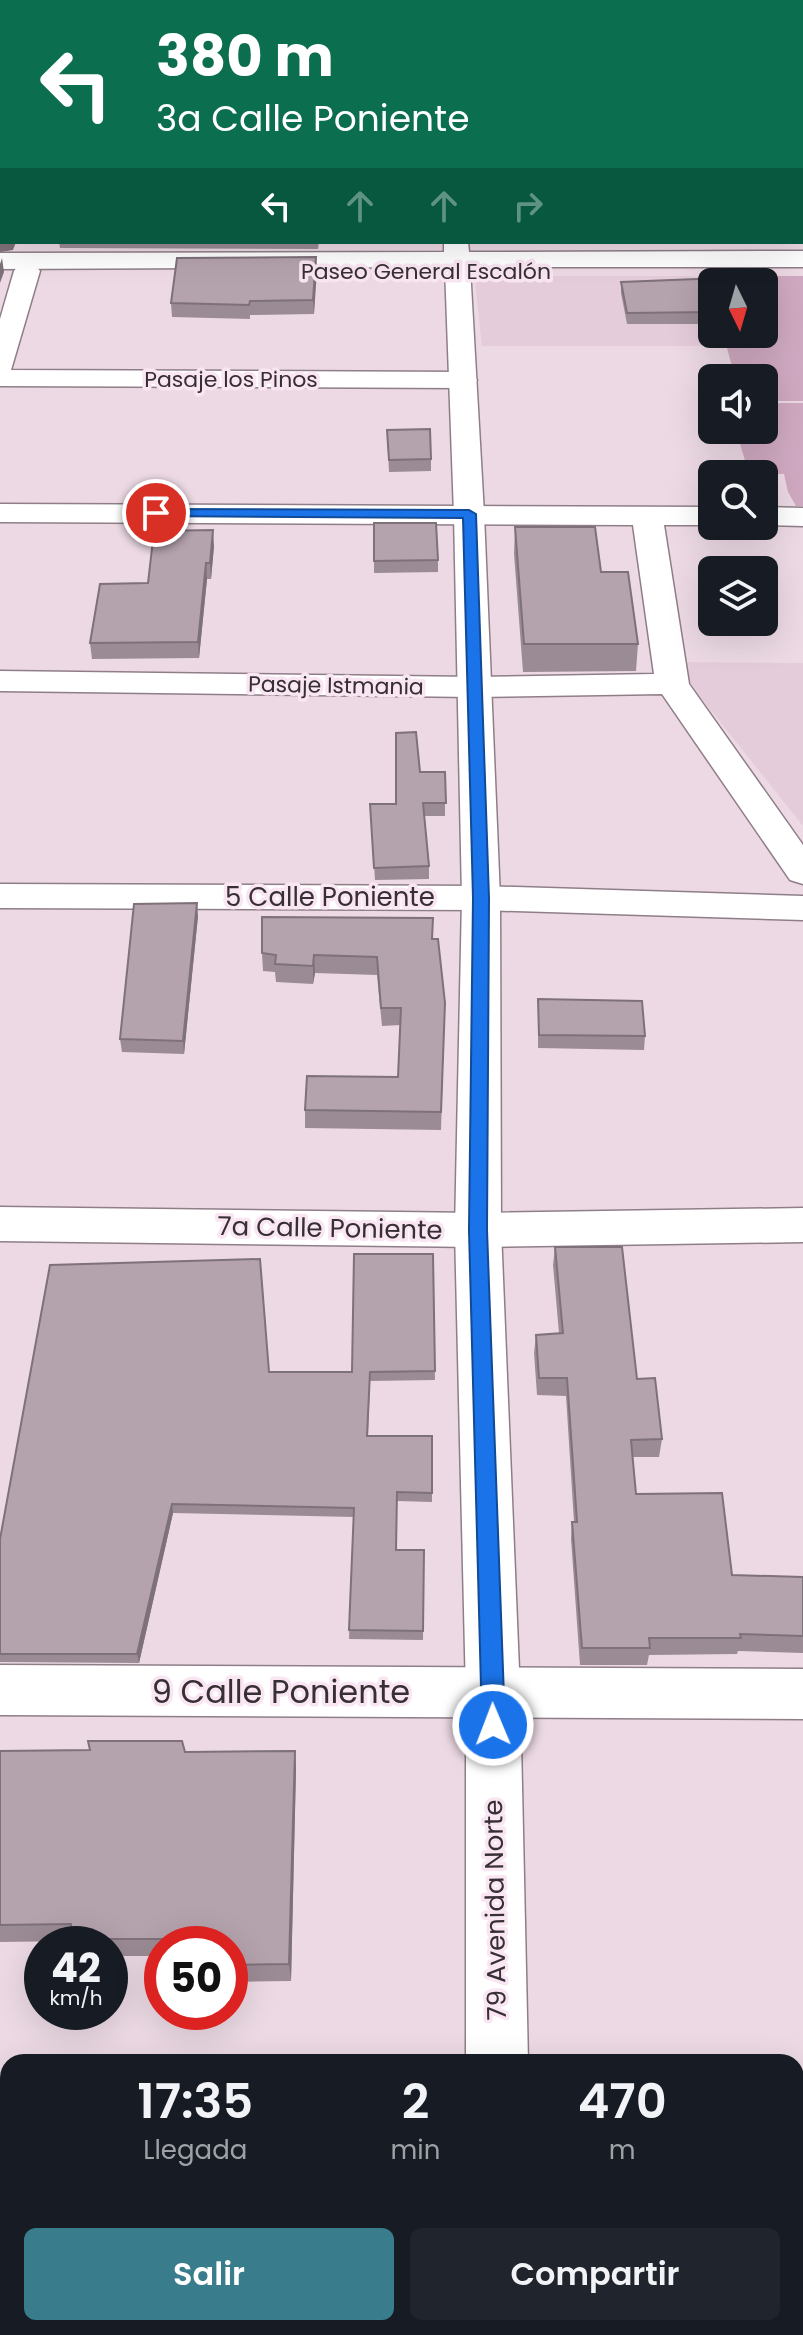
<!DOCTYPE html>
<html lang="es">
<head>
<meta charset="utf-8">
<style>
	:root { --surface:#171b24; --page:#20242c; --text:#f1f3f6; --muted:#9ea1a6; --accent:#397d8c }
	body { margin:0; font-family:Poppins,sans-serif; background:var(--page); color:var(--text); height:100vh; display:flex; flex-direction:column; font-size:30px; white-space:nowrap }
	* { box-sizing:border-box; margin:0 }
	p { font-size:26px; color:var(--muted) }
	.icon { flex:none; width:44px; height:44px; fill:none; stroke:currentColor; stroke-width:2; stroke-linecap:round; stroke-linejoin:round }
	.map { position:relative; flex:1; overflow:hidden }
	.details { position:absolute; left:0px; top:2054px; width:804px; height:282px; display:flex; flex-direction:column; background:var(--surface); border-radius:24px 24px 0 0; box-shadow:0 8px 32px #0002 }
	.details>* { flex:none }
	.top-card { position:absolute; left:0px; top:0px; width:804px; height:244px; box-shadow:0 8px 32px #0002; background:#0b6e4f; color:#fff; overflow:hidden }
	.needle { width:52px; rotate:175deg }
	.buttons { position:absolute; left:698px; top:268px; display:grid; gap:16px }
	.buttons a { display:grid; place-items:center; width:80px; height:80px; border-radius:12px; background:var(--surface); box-shadow:0 8px 32px #0002; font-size:40px }
	.speed { position:absolute; left:24px; top:1926px; display:flex; gap:16px; font-size:40px; font-weight:700; text-align:center }
	.speed>* { display:grid; place-content:center; width:104px; height:104px; border-radius:50%; background:var(--surface); box-shadow:0 8px 32px #0002; line-height:1 }
	.speed small { font-size:20px; font-weight:400 }
	.speed .limit { border:12px solid #d22; background:#fff; color:#111 }
	.pin { position:absolute; display:grid; place-items:center; width:68px; height:68px; color:#fff; margin:-34px; border:4px solid #fff; border-radius:50%; box-shadow:0 2px 8px #0007 }
	.me { position:absolute; width:88px; margin:-44px; rotate:359deg; stroke-linejoin:round; filter:drop-shadow(0 0 6px #0008) }
	.turn { display:flex; align-items:center; gap:28px; height:168px; padding:0 24px; font-size:36px }
	.turn .icon { width:104px; height:104px; stroke-width:2.5 }
	.turn b { display:block; font-size:56px; line-height:68px }
	.lanes { display:flex; align-items:center; height:76px; padding:0 24px; background:#0003; justify-content:center; gap:40px; direction:ltr }
	.lanes .off { opacity:.35 }
	.eta { display:flex; justify-content:space-evenly; align-items:center; height:136px; text-align:center }
	.eta b { font-size:48px; font-weight:600; line-height:56px }
	.button { display:flex; gap:16px; margin-top:auto; padding:16px 24px }
	.button a { flex:1; height:92px; border-radius:12px; background:var(--accent); color:#fff; font-size:32px; font-weight:600; line-height:92px; text-align:center }
	.button a+a { background:var(--page); color:var(--text) }
	.map>svg:first-child { display:block }
</style>
</head>
<body>
<div class="map">
<svg width="803" height="2335" viewBox="0 0 803 2335">
	<rect width="100%" height="100%" fill="#ecd9e4"/>
	<path fill="#e5ccdb" d="M486,276H741L743,282H712V334H757L761,346H482L475,281Z
		M683,662L803,663V826L697,693L687,677Z"/>
	<path fill="#cfa9c1" d="M746,276H803V401H764V378H735L727,348L767,347L763,334L764,282H748Z
		M764,403H803V506H796L788,492L784,474H749L738,437L746,434L745,430H764Z"/>
	<g fill="none" stroke-linecap="round" stroke-linejoin="round">
		<g stroke="#8f7e88" stroke-width="3">
			<path id="minor" d="M0,0H19V2H2V6Z
				M0,42H2V54H0Z
				M802,46H803V58H802Z
				M802,127H803V141H802Z
				M27,263L36,266L40,271L11,370L463,372L473,374L477,380L473,386L463,388L0,386V319L14,271L18,266Z
				M0,504L712,507V525H664L689,684L803,845V884L790,880L662,694L474,697L0,691V671L474,677L654,674L633,525L0,522Z
				M764,507L803,508V526L764,525Z
				M0,884L481,886L803,896V920L481,910L0,908Z
				M0,1207L478,1213L803,1208V1242L478,1247L0,1241Z
				M0,1665L803,1669V1719L0,1715Z"/>
		</g>
		<g stroke="#8f7e88" stroke-width="3">
			<path id="major" d="M357,0H379L380,2H358Z
				M444,242H468L469,252L803,251V267H470L484,514L500,898L501,1230L520,1694L528,2062H466V1694L455,1230L462,898L454,514L445,267L0,269V253L444,252Z
				M466,2328H534V2335H466Z"/>
		</g>
		<use href="#minor" fill="#fff" fill-rule="evenodd"/>
		<use href="#major" fill="#fff" fill-rule="evenodd"/>
	</g>
	<path fill="#9b8b95" d="M303,0H366V2H303Z
		M59,242H319L318,249L60,248Z
		M316,257L314,314L250,315V319L172,317L171,303Z
		M621,282H712V324H627L621,293Z
		M387,430L431,459V471L389,472Z
		M374,523L438,560V572L374,573Z
		M515,527L601,572L638,644L636,671L523,672L514,554Z
		M214,546L211,579H207L199,658L92,659L90,643L148,583Z
		M420,772H445V816H424L429,866V879L375,880L370,804H396Z
		M198,916L184,1054L122,1052L120,1039Z
		M433,939L445,1003L441,1130L305,1128V1110L398,1077L401,1025L382,1026L377,975L315,973L313,984L276,982L275,972L263,971L262,953Z
		M538,999L645,1036L644,1050L538,1048Z
		M555,1247L637,1379L662,1439L659,1457H633L636,1494L732,1575L803,1577V1653L738,1651L737,1654L649,1655L647,1665H580L571,1539L572,1522H574L566,1396L537,1395L534,1353L536,1335L559,1333L553,1265Z
		M433,1254L435,1380L370,1381L368,1436H432V1502L397,1501L396,1550H424L423,1640L349,1639L354,1517L173,1513L139,1663L0,1662V1539L269,1372H352Z
		M0,1751L185,1752L295,1751L296,1769L291,1981L230,1982V1944H162V1956H110V1944H74L73,1941L0,1942Z"/>
	<path fill="#7e7179" d="M2,238V242H16L13,250L0,252V239Z
		M316,257L317,271L314,314L313,300Z
		M2,258L4,272L0,283V264Z
		M213,530L214,546L211,579L210,563Z
		M206,563L207,579L199,658L198,642Z
		M197,903L198,916L184,1054L183,1041Z
		M314,955L315,973L313,984V966Z
		M172,1504L173,1513L139,1663L137,1654Z
		M295,1751L296,1769L291,1981L289,1964Z"/>
	<path fill="#b4a2ad" stroke="#7e7179" stroke-width="2" d="M332,0H365L364,2H332Z
		M0,216H2V238L0,239Z
		M316,257L313,300L250,301L249,305L171,303L177,258Z
		M723,278L724,282H712V312L627,313L621,282Z
		M430,429L431,459L389,460L387,430Z
		M374,523H436L438,560L374,561Z
		M515,527H595L601,572H628L638,644H524Z
		M213,530L210,563H206L198,642L90,643L100,584L148,583L154,531Z
		M416,732L420,772H445L446,803H423L429,866L374,868L370,804H396V733Z
		M197,903L183,1041L120,1039L134,904Z
		M262,917L433,918L432,939H438L445,1003L441,1112L305,1110L307,1076L398,1077L401,1008H381L377,957L314,955L313,966L275,964L276,955L262,953Z
		M538,999L642,1001L645,1036L539,1035Z
		M555,1247H622L637,1379L655,1378L662,1439L631,1440L636,1494L722,1493L732,1575L803,1577V1636L740,1634L741,1638H649L650,1648H582L572,1522H577L567,1378H539L536,1335L563,1333Z
		M354,1254H433L435,1371L370,1372L367,1436H432V1493L397,1492L396,1550H424L423,1631L349,1630L354,1508L172,1504L137,1654H0V1539L50,1265L260,1259L269,1372H352Z
		M88,1741H182L185,1752L295,1751L289,1964L230,1965V1944H171V1939H72L71,1924L0,1925V1751L90,1750Z"/>
	<path fill="#1a73e8" stroke="#114b97" stroke-width="2" d="M156,509L469,510L476,514L489,898L487,1230L505,1725L501,1732L493,1735L485,1732L482,1725L469,1230L473,898L463,518L152,516V511Z"/>
	<g text-anchor="middle" stroke-width="7" stroke-linejoin="round" paint-order="stroke">
		<g font-size="22" fill="#362f33" stroke="#f9e6f2">
			<text x="426" y="279">Paseo General Escalón</text>
			<text x="231" y="387">Pasaje los Pinos</text>
			<text transform="translate(336 685) rotate(1)" y="8">Pasaje Istmania</text>
		</g>
		<g font-size="26" fill="#362f33" stroke="#f9e6f2">
			<text x="330" y="906">5 Calle Poniente</text>
			<text transform="translate(330 1228) rotate(1)" y="9">7a Calle Poniente</text>
			<text transform="translate(495 1910) rotate(-91)" y="9">79 Avenida Norte</text>
		</g>
		<g font-size="32" fill="#362f33" stroke="#f9e6f2">
			<text x="281" y="1703">9 Calle Poniente</text>
		</g>
	</g>
</svg>
<div class="buttons">
<a><svg class="needle" viewBox="-14 -14 28 28"><path d="M0-13l5 13h-10z" fill="#e53935"/><path d="M0 13l5-13h-10z" fill="#9ea1a6"/></svg></a>
<a><svg class="icon" aria-label="sound" viewBox="0 0 24 24"><path d="M4 9h4l5-4v14l-5-4H4zM17 9q2 3 0 6"/></svg></a>
<a><svg class="icon" aria-label="search" viewBox="0 0 24 24"><circle cx="10" cy="10" r="6"/><path d="M15 15l6 6"/></svg></a>
<a><svg class="icon" aria-label="layers" viewBox="0 0 24 24"><path d="M12 4l9 5-9 5-9-5zM3 14l9 5 9-5"/></svg></a>
</div>
<div class="speed"><div>42<small>km/h</small></div><div class="limit">50</div></div>
<div class="pin" style="left:156px;top:513px;background:#d93025"><svg class="icon" aria-label="arrive" viewBox="0 0 24 24"><path d="M6 21V4h12l-3 4 3 4H6"/></svg></div>
<svg class="me" style="left:493px;top:1725px" viewBox="-20 -20 40 40"><circle r="17" fill="#1a73e8" stroke="#fff" stroke-width="3"/><path d="M0-11L8 9 0 5-8 9z" fill="#fff"/></svg>
<div class="top-card">
<div class="turn"><svg class="icon" aria-label="left" viewBox="0 0 24 24"><path d="M17 20v-9H6M10 6l-5 5 5 5"/></svg><div><b>380 m</b>3a Calle Poniente</div></div>
<div class="lanes"><svg class="icon" aria-label="left" viewBox="0 0 24 24"><path d="M17 20v-9H6M10 6l-5 5 5 5"/></svg><svg class="icon off" aria-label="ahead" viewBox="0 0 24 24"><path d="M12 20V5M6 11l6-6 6 6"/></svg><svg class="icon off" aria-label="ahead" viewBox="0 0 24 24"><path d="M12 20V5M6 11l6-6 6 6"/></svg><svg class="icon off" aria-label="right" viewBox="0 0 24 24"><path d="M7 20v-9h11M14 6l5 5-5 5"/></svg></div>
</div>
<section class="details">
<div class="eta">
<div><b>17:35</b><p>Llegada</p></div>
<div><b>2</b><p>min</p></div>
<div><b>470</b><p>m</p></div>
</div>
<div class="button"><a>Salir</a><a>Compartir</a></div>
</section>
</div>
</body>
</html>
